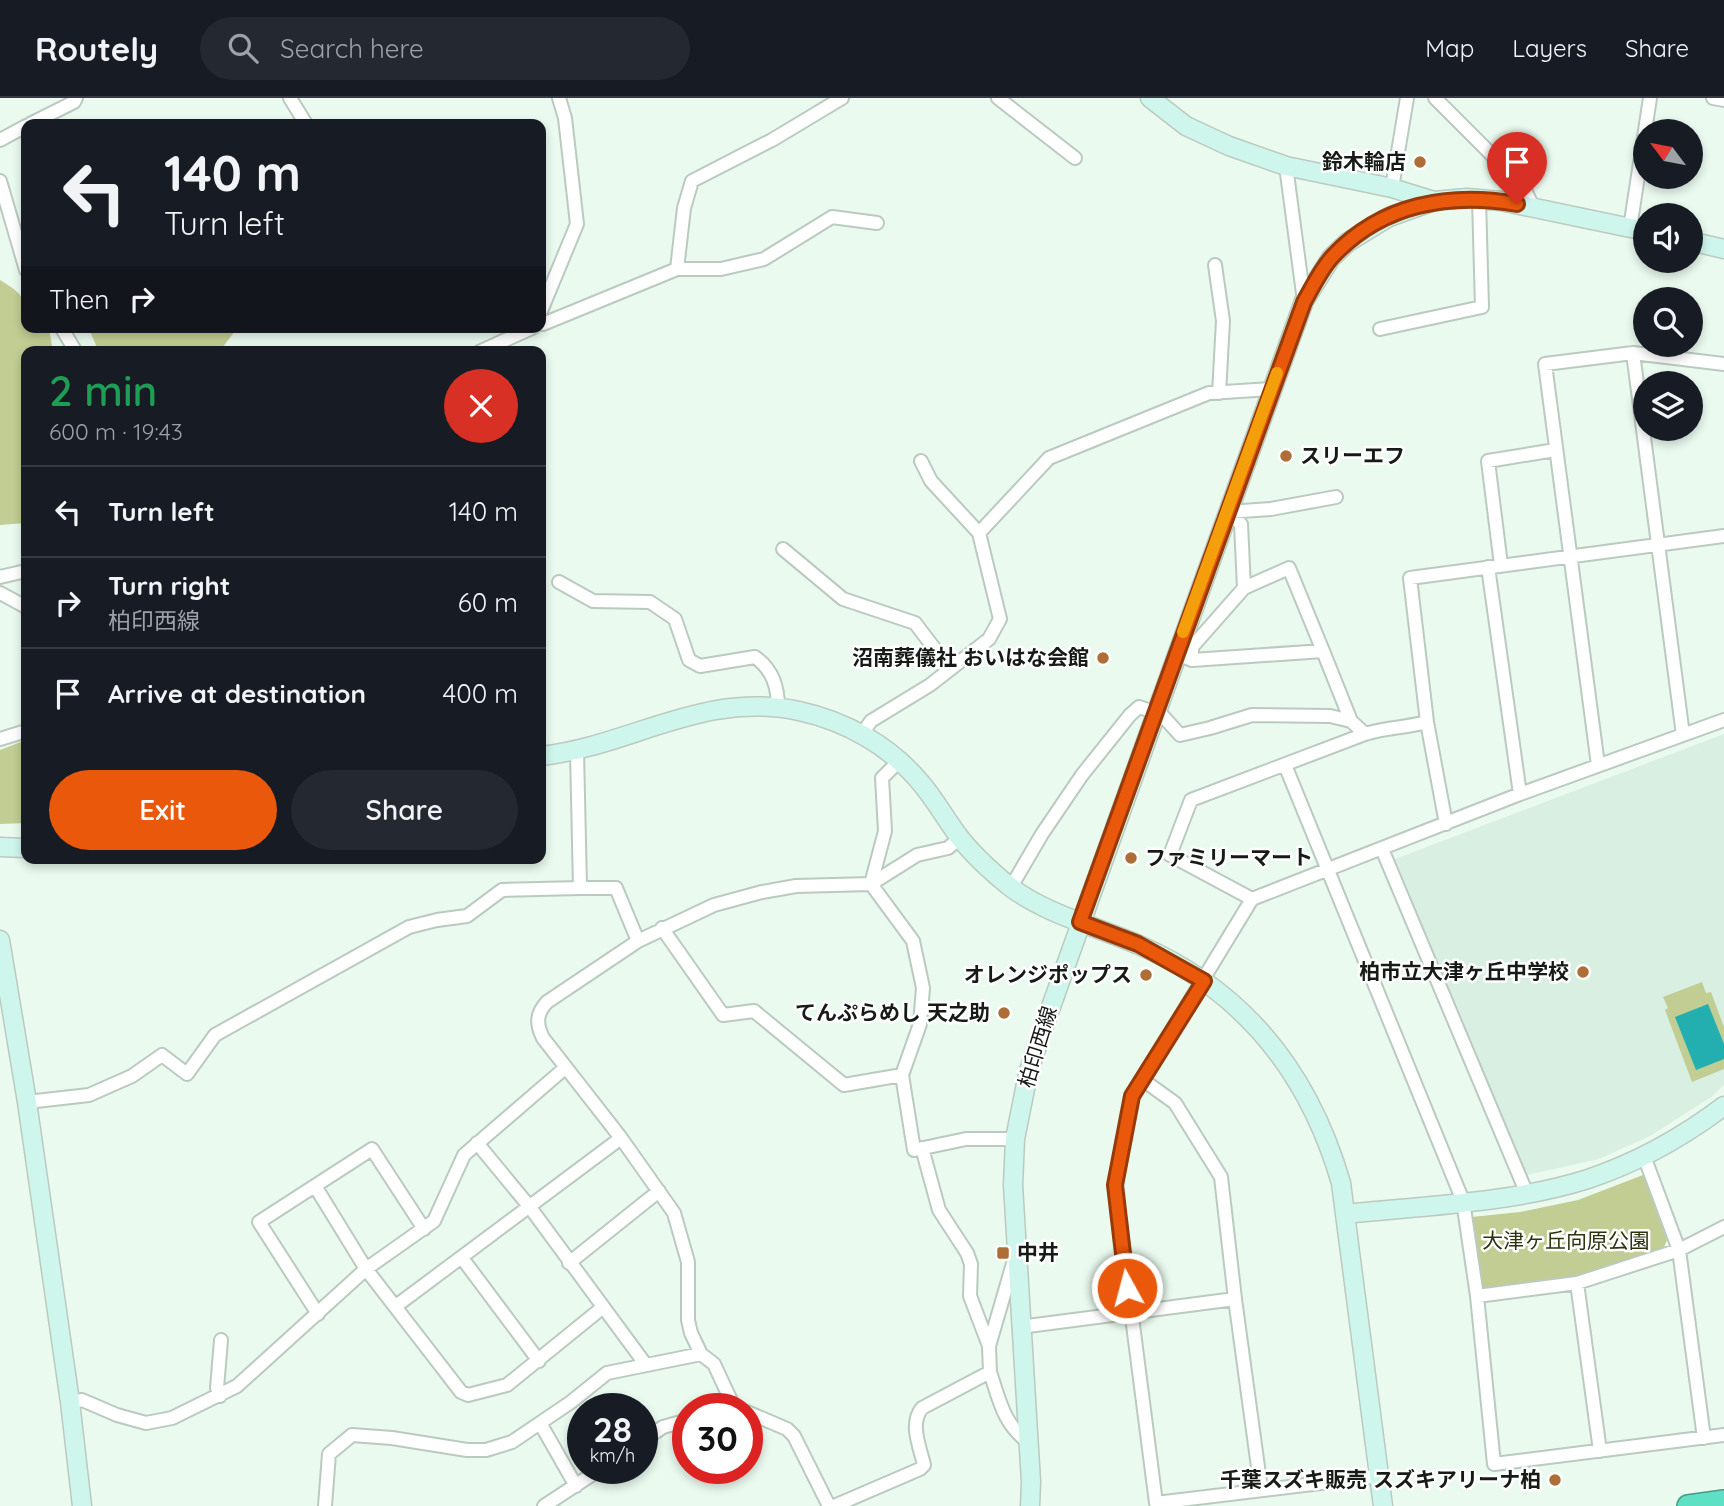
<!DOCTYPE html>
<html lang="en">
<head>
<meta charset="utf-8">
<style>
	:root { --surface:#171b24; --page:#242831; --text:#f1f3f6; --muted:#9ea1a6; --line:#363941; --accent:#ea580c }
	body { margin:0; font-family:Quicksand,"Noto Sans JP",sans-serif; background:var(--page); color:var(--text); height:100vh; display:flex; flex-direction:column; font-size:26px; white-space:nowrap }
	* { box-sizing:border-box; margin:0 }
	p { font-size:23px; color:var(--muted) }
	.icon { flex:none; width:38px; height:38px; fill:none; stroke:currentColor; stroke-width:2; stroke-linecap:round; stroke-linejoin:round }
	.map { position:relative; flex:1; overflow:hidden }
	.sheet { position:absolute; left:21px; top:248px; width:525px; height:518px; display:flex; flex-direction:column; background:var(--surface); border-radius:14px; box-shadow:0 4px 10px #0003 }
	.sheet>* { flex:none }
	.hud { position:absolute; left:21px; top:21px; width:525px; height:214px; border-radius:14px; box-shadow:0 4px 10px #0003; background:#171b24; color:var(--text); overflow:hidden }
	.needle { width:46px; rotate:302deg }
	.fabs { position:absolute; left:1633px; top:21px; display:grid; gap:14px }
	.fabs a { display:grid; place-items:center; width:70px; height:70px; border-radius:50%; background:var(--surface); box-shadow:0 4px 10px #0003; font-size:35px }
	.speed { position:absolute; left:567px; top:1295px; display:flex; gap:14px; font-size:35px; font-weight:700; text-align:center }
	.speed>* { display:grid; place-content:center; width:91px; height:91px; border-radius:50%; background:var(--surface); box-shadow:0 4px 10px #0003; line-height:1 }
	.speed small { font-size:18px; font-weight:400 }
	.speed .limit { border:10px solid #d22; background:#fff; color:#111 }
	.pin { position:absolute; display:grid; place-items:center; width:60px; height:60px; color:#fff; margin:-72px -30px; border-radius:50% 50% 50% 0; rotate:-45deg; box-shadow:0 0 7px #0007 }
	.pin .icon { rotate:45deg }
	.me { position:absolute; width:77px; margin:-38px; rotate:353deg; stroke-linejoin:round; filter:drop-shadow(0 0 5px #0008) }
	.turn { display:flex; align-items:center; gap:24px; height:147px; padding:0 28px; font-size:32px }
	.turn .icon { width:91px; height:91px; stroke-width:2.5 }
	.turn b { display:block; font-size:49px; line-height:60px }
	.then { display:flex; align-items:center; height:66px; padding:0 28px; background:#0003; gap:14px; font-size:26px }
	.round { display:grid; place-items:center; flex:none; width:74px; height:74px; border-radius:37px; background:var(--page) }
	.headline { display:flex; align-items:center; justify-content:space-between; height:119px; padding:0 28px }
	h1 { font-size:42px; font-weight:600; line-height:52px; color:#1e9e55 }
	.action { display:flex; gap:14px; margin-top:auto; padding:14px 28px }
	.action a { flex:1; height:80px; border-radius:42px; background:var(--accent); color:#fff; font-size:28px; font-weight:600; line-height:80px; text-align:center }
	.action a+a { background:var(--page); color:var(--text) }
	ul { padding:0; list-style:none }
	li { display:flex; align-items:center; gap:21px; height:91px; padding:0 28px; border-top:2px solid var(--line) }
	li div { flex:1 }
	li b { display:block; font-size:26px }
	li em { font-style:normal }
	header { display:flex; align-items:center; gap:42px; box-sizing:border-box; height:98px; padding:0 35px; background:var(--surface); border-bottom:2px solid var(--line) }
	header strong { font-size:33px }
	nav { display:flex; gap:38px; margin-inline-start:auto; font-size:24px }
	.search { width:490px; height:63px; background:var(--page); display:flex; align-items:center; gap:18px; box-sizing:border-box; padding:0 24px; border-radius:38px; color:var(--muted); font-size:26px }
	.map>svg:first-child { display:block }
</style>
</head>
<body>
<header>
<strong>Routely</strong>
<div class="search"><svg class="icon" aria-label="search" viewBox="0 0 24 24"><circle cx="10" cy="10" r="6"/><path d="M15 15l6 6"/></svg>Search here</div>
<nav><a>Map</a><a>Layers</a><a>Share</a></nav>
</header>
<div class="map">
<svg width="1724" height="1408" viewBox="0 0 1724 1408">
	<rect width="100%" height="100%" fill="#eafaef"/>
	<path fill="#d9efe1" d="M1724,636V987L1711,999L1650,1038L1599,1061L1526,1077L1395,761Z"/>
	<path fill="#c1cd92" d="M0,182C25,197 26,201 26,229H45L50,236L53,254H26V425L0,427Z
		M88,229H238L219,254H99Z
		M26,642V725L0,726V652Z
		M1702,884L1706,895L1711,894L1724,929V971L1692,984L1665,912L1668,910L1663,899Z
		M1643,1077L1667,1142L1664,1149L1575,1180L1485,1190L1481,1186L1472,1119L1520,1114L1578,1102Z"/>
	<path fill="#23aeaf" d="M1708,906L1724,946V961L1696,972L1675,919Z"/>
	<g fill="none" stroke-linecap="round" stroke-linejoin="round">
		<g stroke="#bbcac0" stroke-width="16">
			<path id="street" d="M290,0L306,26
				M998,0L1075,60
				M1435,0L1523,88L1533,109
				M1713,0L1724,2
				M30,26L74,4L76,0
				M0,42L26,28
				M1286,68L1304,203
				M0,83L26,172
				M1392,90L1407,0
				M1630,130L1650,0
				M1215,167L1223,223L1219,295
				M677,171H721L764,161L832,119L877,125
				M541,213L577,126L565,20L559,0
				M543,226L677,171L684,110L692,83L772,42L842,0
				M61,229L76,254
				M1380,231L1482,209L1479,101
				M479,254L534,229
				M1633,255L1683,637
				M921,363L931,383L979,435
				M783,451L843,501L915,525L950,571
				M1501,467L1488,363L1555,352
				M1488,469L1520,696
				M0,479L26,473
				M559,484L593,503L650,504L675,521L689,562L700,568L755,559C773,572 778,589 778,610
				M0,495L26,509
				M1323,553L1289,470L1244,490L1241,426L1227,414L1271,411L1336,399
				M1176,556L1192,562L1323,553L1351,623
				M1192,562V549L1244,490
				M862,636L871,623L930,587L989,541L1000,521L979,435L1049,360L1209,295L1271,291
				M0,641L26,633
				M577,653L580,790H616L638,843
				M899,663L882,680L885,733L871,786L913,843L923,890L920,926L902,977
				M1285,667L1463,1103L1477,1198L1494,1366L1724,1337
				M1598,667L1545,266L1633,255L1724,266
				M1446,726L1427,624L1410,480L1724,438
				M1382,751L1527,1096
				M1011,789L1042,736L1082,677L1130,617L1139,609L1161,616L1180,637L1210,630L1252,617L1330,618L1351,623L1365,636
				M1252,801L1520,696L1724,622
				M662,830L723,917L754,913L844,987L902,977L914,1052L966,1041H1015
				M1143,982L1175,1005L1221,1079L1235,1201
				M27,1004L89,997L132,978L162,957L187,976L215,937L409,829L437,822L467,818L502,792L580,790
				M477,1045L529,1108L646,1267
				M922,1050L939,1112L967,1155L971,1166L970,1198L989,1248L990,1274
				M1644,1058L1679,1152L1704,1340
				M315,1088L366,1171L461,1294L468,1297L507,1287L602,1210
				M462,1160L539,1263
				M569,1165L659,1093
				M1577,1185L1600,1353
				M1477,1198L1577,1185L1679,1152L1724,1129
				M396,1208L621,1040
				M318,1216L259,1124L372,1051L424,1131
				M1020,1229L1235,1201L1261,1391
				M989,1248L1014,1162
				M220,1298L217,1290L221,1242
				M70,1304L82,1302L117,1317L146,1325L172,1320L237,1288L366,1171L434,1123L464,1057L565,970
				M738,1311L734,1309L714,1266L701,1256L691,1235L688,1222V1164L674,1115L621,1040L543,940C536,926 536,916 547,904L638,843L714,807L762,794L796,788L871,786L917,757L948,750L960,740
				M747,1314L787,1331L794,1338L829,1408
				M540,1325L576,1388
				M642,1343L663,1329L688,1322
				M1379,1378L1156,1405L1115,1087L1132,998L1252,801L1170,757L1191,702L1365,636C1387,629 1405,630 1427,624
				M325,1408L329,1356L352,1337L392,1340L467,1352H486L512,1344L571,1304L607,1275L701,1256
				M544,1408L602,1370
				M834,1408L920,1371L924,1367C920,1349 909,1326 922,1310L990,1274C1000,1304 1003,1325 1029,1345"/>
		</g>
		<g stroke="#bbcac0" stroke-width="21">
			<path id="secondary" d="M1150,0L1186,28L1229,48L1286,68L1392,90L1434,103
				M1690,143L1724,151
				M541,658C631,648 705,592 799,613C845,623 889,647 920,684C935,701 946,722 960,740C974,758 992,774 1009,788C1047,817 1096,828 1139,847C1245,893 1309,975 1341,1085L1383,1408
				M0,749L26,750
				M0,842L27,1004L70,1304L82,1408
				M1345,1116C1423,1108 1513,1105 1588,1081C1636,1065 1683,1039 1724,1008
				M1030,1408L1031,1384L1013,1087L1015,1041L1028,976L1038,945L1304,203L1331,160L1348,144L1389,119L1434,103L1467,100L1501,103L1645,133"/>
		</g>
		<g stroke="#459b87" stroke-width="24">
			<path id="highway" d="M1688,1408L1724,1403"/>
		</g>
		<use href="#street" stroke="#fff" stroke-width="12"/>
		<use href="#secondary" stroke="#cff6ed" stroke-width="18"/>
		<use href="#highway" stroke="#5ee0c4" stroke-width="21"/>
	</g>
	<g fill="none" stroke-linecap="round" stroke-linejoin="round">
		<g stroke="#983908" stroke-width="18">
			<path id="route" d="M1127,1190L1115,1087L1132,998L1204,883L1138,846L1080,824L1304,204C1313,188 1321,171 1333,158C1382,106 1449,94 1517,106"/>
		</g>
		<use href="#route" stroke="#ea580c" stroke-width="12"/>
		<path stroke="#f59e0b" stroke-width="12" d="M1183,534L1277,275"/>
	</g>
	<g fill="#ae6e37" stroke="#fff" stroke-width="2.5">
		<circle cx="1420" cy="64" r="7"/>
		<circle cx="1286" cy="358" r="7"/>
		<circle cx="1103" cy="560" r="7"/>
		<circle cx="1131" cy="760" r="7"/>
		<circle cx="1583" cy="874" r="7"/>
		<circle cx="1146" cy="877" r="7"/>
		<circle cx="1004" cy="915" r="7"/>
		<rect x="996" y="1148" width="14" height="14" rx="3.5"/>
		<circle cx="1555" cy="1382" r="7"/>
	</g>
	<g text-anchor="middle" stroke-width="5" stroke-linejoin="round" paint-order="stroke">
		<g font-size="21" font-weight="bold" fill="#161b17" stroke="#fff" text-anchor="end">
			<text x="1406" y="71">鈴木輪店</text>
			<text x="1300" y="365" text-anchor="start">スリーエフ</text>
			<text x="1089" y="567">沼南葬儀社 おいはな会館</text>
			<text x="1145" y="767" text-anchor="start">ファミリーマート</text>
			<text x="1569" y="881">柏市立大津ヶ丘中学校</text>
			<text x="1132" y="884">オレンジポップス</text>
			<text x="990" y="922">てんぷらめし 天之助</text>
			<text x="1017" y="1162" text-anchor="start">中井</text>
			<text x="1541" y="1389">千葉スズキ販売 スズキアリーナ柏</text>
		</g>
		<g font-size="21" fill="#161b17" stroke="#fff">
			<text transform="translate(1038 949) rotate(-73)" y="7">柏印西線</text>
		</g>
		<g font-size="21" fill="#2d330f" stroke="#fff">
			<text x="1566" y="1150">大津ヶ丘向原公園</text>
		</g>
	</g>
</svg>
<div class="fabs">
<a><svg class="needle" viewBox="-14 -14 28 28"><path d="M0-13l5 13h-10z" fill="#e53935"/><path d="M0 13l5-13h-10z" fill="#9ea1a6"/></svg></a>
<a><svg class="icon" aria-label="sound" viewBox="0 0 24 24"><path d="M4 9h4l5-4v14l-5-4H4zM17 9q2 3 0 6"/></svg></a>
<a><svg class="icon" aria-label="search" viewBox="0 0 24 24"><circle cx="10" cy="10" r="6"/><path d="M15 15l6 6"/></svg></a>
<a><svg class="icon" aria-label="layers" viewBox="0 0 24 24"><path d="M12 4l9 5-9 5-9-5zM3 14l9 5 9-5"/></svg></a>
</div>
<div class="speed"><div>28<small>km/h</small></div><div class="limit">30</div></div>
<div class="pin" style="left:1517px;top:106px;background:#d93025"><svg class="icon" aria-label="arrive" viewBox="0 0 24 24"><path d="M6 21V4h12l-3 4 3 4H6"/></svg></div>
<svg class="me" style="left:1127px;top:1190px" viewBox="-20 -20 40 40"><circle r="17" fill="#ea580c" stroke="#fff" stroke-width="3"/><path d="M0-11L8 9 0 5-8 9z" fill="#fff"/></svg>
<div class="hud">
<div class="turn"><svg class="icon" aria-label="left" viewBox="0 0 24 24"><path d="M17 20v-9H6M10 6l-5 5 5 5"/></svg><div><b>140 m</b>Turn left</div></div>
<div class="then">Then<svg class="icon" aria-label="right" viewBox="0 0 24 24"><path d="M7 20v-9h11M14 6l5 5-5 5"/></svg></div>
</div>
<section class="sheet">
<div class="headline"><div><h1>2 min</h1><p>600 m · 19:43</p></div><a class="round" style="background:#d93025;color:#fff"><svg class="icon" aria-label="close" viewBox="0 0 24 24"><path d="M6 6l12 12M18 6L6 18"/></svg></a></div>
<ul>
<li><svg class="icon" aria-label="left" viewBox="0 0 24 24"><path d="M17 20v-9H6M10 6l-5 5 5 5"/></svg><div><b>Turn left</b></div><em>140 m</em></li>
<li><svg class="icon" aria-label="right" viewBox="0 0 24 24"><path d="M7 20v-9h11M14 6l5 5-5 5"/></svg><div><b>Turn right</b><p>柏印西線</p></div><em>60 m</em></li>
<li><svg class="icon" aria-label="arrive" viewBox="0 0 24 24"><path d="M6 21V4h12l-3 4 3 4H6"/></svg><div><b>Arrive at destination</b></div><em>400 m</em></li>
</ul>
<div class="action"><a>Exit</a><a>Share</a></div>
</section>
</div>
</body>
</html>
